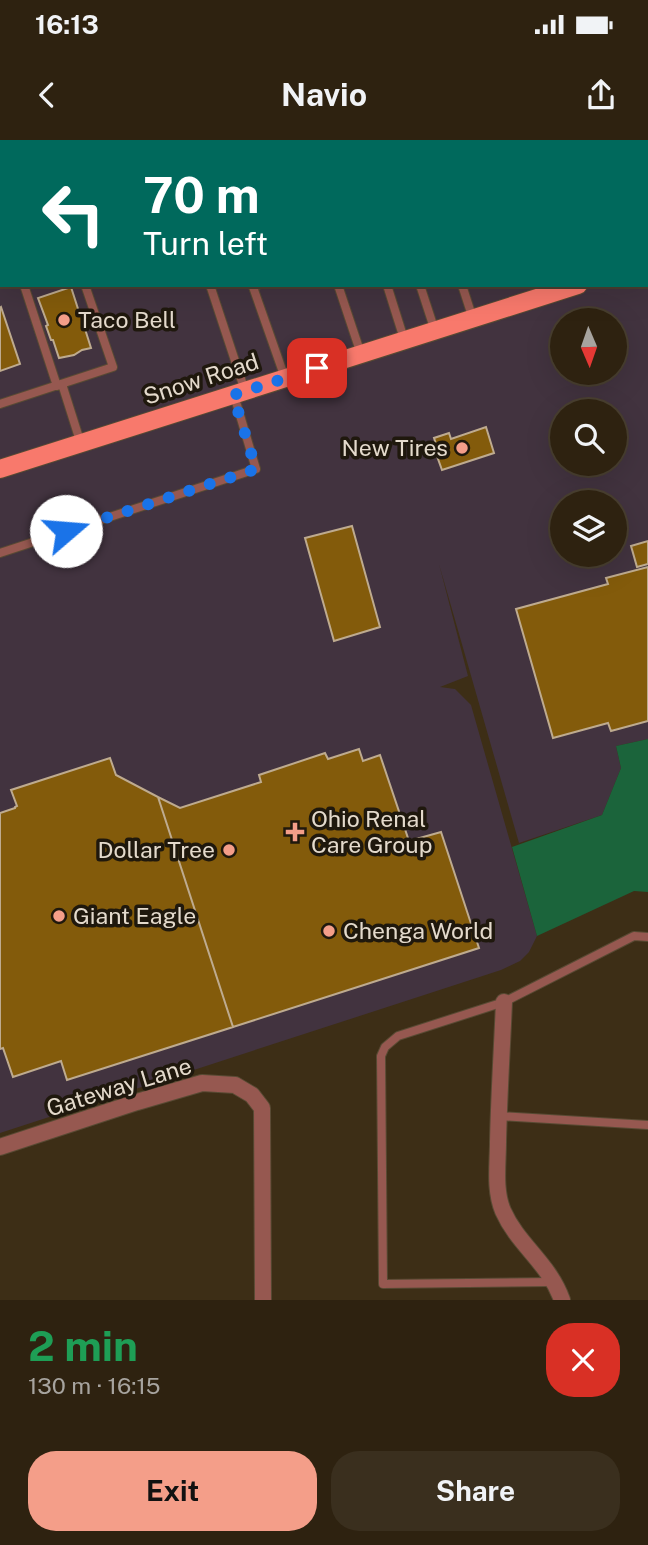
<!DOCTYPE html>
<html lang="en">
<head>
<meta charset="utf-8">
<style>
	:root { --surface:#2e2210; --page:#3a2f1e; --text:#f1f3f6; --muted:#a7a49f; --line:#493f30; --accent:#f49e89 }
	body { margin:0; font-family:"Public Sans",sans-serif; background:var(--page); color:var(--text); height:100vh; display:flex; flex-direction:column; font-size:26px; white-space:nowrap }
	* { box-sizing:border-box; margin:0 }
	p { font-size:23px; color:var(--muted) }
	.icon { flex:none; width:38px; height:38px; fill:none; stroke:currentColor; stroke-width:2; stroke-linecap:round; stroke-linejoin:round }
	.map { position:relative; height:1160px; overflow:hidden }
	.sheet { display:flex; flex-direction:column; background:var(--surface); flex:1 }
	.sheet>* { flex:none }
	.hud { position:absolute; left:0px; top:0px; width:649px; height:147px; box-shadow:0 7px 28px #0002,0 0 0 2px var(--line); background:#00695c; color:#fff; overflow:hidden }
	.needle { width:46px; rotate:178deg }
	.controls { position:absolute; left:550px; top:168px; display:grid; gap:14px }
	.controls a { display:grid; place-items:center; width:77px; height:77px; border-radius:50%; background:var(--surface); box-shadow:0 7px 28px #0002,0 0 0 2px var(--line); font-size:35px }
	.pin { position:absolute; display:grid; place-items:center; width:60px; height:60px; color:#fff; margin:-30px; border-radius:14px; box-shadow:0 4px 10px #0006 }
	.me { position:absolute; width:77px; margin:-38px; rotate:72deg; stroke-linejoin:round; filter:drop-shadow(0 0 5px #0008) }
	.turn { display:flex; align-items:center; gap:24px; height:147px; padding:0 28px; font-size:32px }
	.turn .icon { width:91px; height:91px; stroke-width:2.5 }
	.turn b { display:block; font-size:49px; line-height:60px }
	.round { display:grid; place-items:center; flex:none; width:74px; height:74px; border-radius:28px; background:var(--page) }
	.headline { display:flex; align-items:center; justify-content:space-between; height:119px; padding:0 28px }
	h1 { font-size:42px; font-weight:700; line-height:52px; color:#1e9e55 }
	.primary-button { display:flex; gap:14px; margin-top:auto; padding:14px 28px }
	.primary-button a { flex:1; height:80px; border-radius:28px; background:var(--accent); color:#111; font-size:28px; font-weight:700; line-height:80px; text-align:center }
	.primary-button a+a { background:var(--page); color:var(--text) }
	.status { display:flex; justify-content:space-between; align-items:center; height:49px; padding:0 35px; background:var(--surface); direction:ltr }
	.status svg { height:19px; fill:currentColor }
	header { display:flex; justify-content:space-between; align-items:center; height:91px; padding:0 28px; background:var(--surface); font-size:32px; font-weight:700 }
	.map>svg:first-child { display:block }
</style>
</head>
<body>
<div class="status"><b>16:13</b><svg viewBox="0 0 49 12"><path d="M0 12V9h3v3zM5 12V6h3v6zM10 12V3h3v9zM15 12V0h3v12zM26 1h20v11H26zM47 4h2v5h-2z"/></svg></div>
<header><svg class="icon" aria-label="back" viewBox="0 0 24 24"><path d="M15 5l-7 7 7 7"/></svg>Navio<svg class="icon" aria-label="share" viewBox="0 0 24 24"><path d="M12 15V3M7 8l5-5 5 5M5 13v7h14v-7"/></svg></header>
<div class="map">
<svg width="648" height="1160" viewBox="0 0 648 1160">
	<rect width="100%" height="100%" fill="#3d2e16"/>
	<path fill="#42333f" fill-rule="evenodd" d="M0,0H648V599L616,606L621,628L602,675L519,703L439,424L468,536L440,547L455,549L471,565L537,796L529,812L520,821L501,830L0,993ZM2,2H648V145H2ZM562,180H614V233H562ZM562,271H614V324H562ZM562,362H614V415H562Z"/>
	<path fill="#1b643b" d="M648,599V752L634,751L537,796L512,707L602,675L621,628L616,606Z"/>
	<path fill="#835b0b" stroke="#beab8f" stroke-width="2" d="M71,147L80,175L84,174L88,188L85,189L91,208L82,210L74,215L59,218L53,200H51L46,186L48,185L38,158Z
		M1,167L20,224L0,231V168Z
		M486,287L494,313L442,330L433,305L436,304L434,298L449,293L451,299Z
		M352,386L380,487L334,501L305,398Z
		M648,401V424L637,427L631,406Z
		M648,427V581L611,591L608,583L553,598L516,469L608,444L606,438Z
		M359,609L363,621L380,615L409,701L441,692L479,808L233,887L158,657L180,668L261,642L259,635L325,613L328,619Z
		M110,618L116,635L158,657L233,887L67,940L61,921L13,937L3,908L0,909V673L15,668V667L17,666L11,650Z"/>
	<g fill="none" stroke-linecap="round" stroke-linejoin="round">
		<g stroke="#584a33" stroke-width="10">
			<path id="service" d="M26,0V2
				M288,0L289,2
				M340,0L341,2
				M372,0L373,2
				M412,0L413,2
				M482,0V2
				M492,0V2
				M528,0L529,2
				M586,0L590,2
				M429,2L430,0
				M543,2L544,0
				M0,14L2,15
				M2,69V72
				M24,145L57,246
				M210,145L245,251
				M258,145L253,147L285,238
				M338,145L361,214
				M387,145L404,199
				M420,145L435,191
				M462,145L473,179
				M62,244L81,304
				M0,264L113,227L85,145
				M0,413L256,329L234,255
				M498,976L648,985
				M552,1142L383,1144L381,916L385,907L398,896L504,862L634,796L648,797"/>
		</g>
		<g stroke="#584a33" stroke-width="18">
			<path id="minor" d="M504,862C502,909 499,955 498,1002C498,1024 494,1050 503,1071C518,1105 549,1123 562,1160
				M0,1007L137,962L202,943L235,945L252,955L262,968L263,1160"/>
		</g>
		<g stroke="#584a33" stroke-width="20">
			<path id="primary" d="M0,329L578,145"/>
		</g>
		<use href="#service" stroke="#965850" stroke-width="8"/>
		<use href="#minor" stroke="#965850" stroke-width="16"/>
		<use href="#primary" stroke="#f8796c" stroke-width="18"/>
	</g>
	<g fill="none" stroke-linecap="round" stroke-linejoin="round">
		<path stroke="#1a73e8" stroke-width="12" stroke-dasharray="0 21.6" d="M66,391L256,329L233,255L317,228"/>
	</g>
	<g fill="#f49e89" stroke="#1f180d" stroke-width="2.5">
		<circle cx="64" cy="180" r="7"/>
		<circle cx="462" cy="308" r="7"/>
		<path d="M291.5 681.5h7v7h7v7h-7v7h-7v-7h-7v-7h7z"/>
		<circle cx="229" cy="710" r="7"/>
		<circle cx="59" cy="776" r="7"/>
		<circle cx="329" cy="791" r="7"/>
	</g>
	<g text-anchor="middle" stroke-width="7" stroke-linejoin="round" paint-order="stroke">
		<g font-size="23" fill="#e4dacc" stroke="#1f180d" text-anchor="start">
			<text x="78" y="188">Taco Bell</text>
			<text x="448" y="316" text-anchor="end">New Tires</text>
			<text x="311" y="687">Ohio Renal<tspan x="311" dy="26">Care Group</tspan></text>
			<text x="215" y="718" text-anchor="end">Dollar Tree</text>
			<text x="73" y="784">Giant Eagle</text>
			<text x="343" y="799">Chenga World</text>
		</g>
		<g font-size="23" fill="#e4dacc" stroke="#1f180d">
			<text transform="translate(201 239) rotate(-18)" y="8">Snow Road</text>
			<text transform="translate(119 947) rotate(-17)" y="8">Gateway Lane</text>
		</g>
	</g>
</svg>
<div class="controls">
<a><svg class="needle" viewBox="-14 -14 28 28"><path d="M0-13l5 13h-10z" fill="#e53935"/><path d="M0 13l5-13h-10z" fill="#a7a49f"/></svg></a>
<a><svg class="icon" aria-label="search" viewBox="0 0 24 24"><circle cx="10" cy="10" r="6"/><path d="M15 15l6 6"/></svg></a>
<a><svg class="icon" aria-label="layers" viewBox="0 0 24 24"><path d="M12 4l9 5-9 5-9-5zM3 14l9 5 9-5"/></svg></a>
</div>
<div class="pin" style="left:317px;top:228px;background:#d93025"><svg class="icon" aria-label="arrive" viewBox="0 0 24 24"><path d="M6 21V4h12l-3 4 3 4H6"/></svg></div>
<svg class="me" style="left:66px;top:391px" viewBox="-20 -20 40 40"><circle r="19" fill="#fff"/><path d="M0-13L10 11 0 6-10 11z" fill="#1a73e8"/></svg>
<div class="hud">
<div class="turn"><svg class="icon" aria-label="left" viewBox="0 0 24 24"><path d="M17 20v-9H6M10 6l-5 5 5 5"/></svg><div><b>70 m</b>Turn left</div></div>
</div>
</div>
<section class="sheet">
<div class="headline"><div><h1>2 min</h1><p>130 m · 16:15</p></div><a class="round" style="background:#d93025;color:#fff"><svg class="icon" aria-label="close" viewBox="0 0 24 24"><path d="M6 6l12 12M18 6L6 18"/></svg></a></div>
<div class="primary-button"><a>Exit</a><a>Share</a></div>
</section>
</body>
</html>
